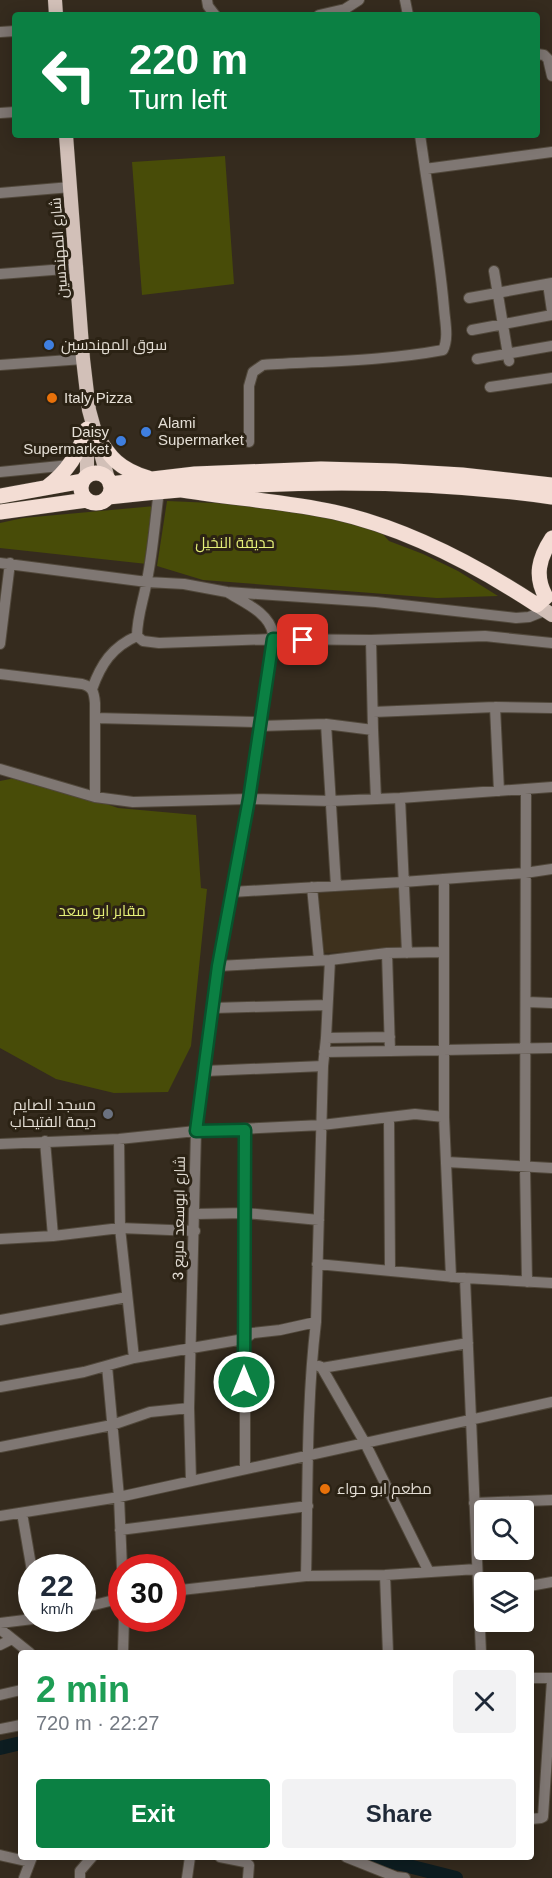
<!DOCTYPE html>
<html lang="en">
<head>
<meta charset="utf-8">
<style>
	:root { --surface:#fff; --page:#f2f2f3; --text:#1f2937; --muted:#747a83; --accent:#0b8043 }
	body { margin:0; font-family:Helvetica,Cairo,sans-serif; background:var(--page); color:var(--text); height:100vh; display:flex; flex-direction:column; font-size:22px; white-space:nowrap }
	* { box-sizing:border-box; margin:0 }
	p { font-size:20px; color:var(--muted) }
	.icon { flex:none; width:33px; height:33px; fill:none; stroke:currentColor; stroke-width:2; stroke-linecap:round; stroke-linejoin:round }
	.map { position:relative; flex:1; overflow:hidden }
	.side { position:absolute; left:18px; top:1650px; width:516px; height:210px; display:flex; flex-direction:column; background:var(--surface); border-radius:6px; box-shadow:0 3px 15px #0003 }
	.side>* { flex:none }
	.guide { position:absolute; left:12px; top:12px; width:528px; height:126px; border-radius:6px; box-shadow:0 3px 15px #0003; background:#0b8043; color:#fff; overflow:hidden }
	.controls { position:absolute; left:474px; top:1500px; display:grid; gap:12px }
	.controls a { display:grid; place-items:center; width:60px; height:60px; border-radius:6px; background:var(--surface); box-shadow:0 3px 15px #0003; font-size:30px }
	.speed { position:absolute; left:18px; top:1554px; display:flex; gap:12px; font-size:30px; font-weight:700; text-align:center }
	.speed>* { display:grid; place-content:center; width:78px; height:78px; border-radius:50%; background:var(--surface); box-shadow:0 3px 15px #0003; line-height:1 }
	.speed small { font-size:15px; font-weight:400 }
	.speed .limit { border:9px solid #d22; background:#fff; color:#111 }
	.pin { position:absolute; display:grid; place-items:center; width:51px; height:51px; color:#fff; margin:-26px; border-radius:12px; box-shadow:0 3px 9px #0006 }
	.me { position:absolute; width:66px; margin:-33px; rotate:0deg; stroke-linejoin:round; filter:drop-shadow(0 0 4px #0008) }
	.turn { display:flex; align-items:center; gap:21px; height:126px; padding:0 18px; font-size:27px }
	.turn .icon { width:78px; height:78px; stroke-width:2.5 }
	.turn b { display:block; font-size:42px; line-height:51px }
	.round { display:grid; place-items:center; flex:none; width:63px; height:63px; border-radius:6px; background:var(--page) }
	.head { display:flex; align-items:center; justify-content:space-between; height:102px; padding:0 18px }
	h1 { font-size:36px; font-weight:700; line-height:45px; color:#1e9e55 }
	.button { display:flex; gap:12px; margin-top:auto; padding:12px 18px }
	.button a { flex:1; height:69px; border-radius:6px; background:var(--accent); color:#fff; font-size:24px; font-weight:700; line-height:69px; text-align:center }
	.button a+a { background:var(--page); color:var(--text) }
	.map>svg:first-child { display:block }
</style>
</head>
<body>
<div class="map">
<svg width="552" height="1878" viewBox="0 0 552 1878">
	<rect width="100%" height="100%" fill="#352b1e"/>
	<path fill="#3e311d" d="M399,888L404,950L321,953L318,893Z"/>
	<path fill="#484c08" d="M225,156L234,284L142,295L132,162Z
		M167,501L237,504L303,511L379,530L389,541L423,554L458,571L498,596L437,598L203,580L157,566Z
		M155,506L147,564L0,548V523L23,518Z
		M25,776L118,808L196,815L201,888L207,889L191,1046L168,1092L114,1093L56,1079L0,1048V781Z"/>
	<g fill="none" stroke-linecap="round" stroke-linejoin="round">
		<path stroke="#0d1d21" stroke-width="14" d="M0,1748L21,1743
			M373,1857L456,1878"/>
		<g stroke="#51483b" stroke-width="12">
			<path id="minor" d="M207,0L208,6L215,15
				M405,0L408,15
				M319,15L345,9L359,0
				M0,32L15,31
				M537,54L544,55L548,59L552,76
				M0,113L15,112
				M420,135L425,169L552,152
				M0,193L71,187
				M494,271L509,361
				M0,274L78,268
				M548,284L552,311
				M469,298L552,283
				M472,330L552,315
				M477,359L552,346
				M0,365L83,359
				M490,387L552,378
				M249,442V386L253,372L263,365C323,361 384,361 443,350C449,338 445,322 444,308C440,261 432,215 425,169
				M0,472L70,465
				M159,491C155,520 153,551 147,580C144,599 137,616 137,636L143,641L159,643L273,639L371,640L485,636L552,643
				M0,563L147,582L184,584L227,592L376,602L516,618L529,617L544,611
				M0,644L10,563
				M0,674L82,684C93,687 94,692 95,703V797
				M92,689C101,664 112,647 137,636
				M495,707L499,791
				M373,712L495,707L552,708
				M95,718L261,722
				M326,724L336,886
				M260,726L326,724L373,730L371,640
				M373,730L376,799
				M0,769L95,797L133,802L249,799L331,801L400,798L552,787
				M526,789L525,1167L527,1282
				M400,798L407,953
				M312,887L319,960
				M232,892L403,882L525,873L552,869
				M387,953L390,1051L552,1048
				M218,966L330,960L387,953L443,952
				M527,1002L552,1003
				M213,1008L327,1005
				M326,1038L330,960
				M324,1052L390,1051
				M205,1071L323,1066
				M444,1117L451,1277
				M389,1118L390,1271
				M119,1139L120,1228L134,1358
				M45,1141L53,1236
				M0,1144L119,1139L196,1131L322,1125L415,1114L444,1117V879
				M447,1162L552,1168
				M195,1214L245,1213L319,1220
				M0,1239L53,1236L120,1228L195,1231
				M317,1264L465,1278L552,1283
				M465,1278L481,1653
				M0,1320L127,1297
				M107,1366L119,1497L122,1568
				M319,1366L322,1368L468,1343
				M322,1368L365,1443L429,1572
				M0,1387L84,1372L134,1358L244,1339L253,1333L280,1330L316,1322
				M0,1447L112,1425L150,1412L189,1408
				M245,1469V1130
				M191,1481L189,1408L196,1131L218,966L249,799L273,634C270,613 243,602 227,592
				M474,1503L552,1500
				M22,1513L32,1571
				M0,1516L119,1497L552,1402
				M120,1530L308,1506
				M385,1575L388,1653
				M306,1576C308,1492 306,1406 316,1322L323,1066L326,1038L390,1037
				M524,1587L552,1582
				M172,1591L306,1576L385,1575L477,1569
				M82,1608L122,1598
				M0,1623L41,1618
				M0,1629L30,1653
				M0,1645L12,1639
				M123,1653L124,1618
				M531,1678H552
				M0,1695L21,1690
				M0,1729L21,1725
				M531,1819L541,1818L543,1817L552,1680
				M0,1855L30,1862
				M220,1857L245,1862L249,1865L248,1878
				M346,1857L396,1877L405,1878
				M24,1878L32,1857
				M80,1878V1871L92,1857
				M187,1878L190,1857"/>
		</g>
		<g stroke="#51483b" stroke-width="15">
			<path id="major" d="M55,0L56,15
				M66,135L83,359L89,410L108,479
				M87,476V433
				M537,605L552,615"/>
		</g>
		<g stroke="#51483b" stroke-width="16">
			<path id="highway" d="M95,433C110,458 119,469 148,478
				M81 488a15 15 0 1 1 30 0a15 15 0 1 1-30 0Z
				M110,484L195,474L321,469L395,471L462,475L552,485
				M47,487C68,471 78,454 87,429
				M176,489C229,498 282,501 334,512C406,528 476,565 537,605L546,597C534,576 539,558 552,538
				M0,496L83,481
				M108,497C256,480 404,476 552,497
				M0,512L87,500"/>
		</g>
		<use href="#minor" stroke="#7f7773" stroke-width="10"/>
		<use href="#major" stroke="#d2c0b8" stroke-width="14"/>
		<use href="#highway" stroke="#f3ddd4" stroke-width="15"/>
	</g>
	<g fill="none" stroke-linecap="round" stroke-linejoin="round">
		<g stroke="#07532c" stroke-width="15">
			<path id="route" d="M244,1382L245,1130L196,1131L218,966L249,799L273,639L303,640"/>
		</g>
		<use href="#route" stroke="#0b8043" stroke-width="10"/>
	</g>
	<g fill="#3f7fe0" stroke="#2b2214" stroke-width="2">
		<circle cx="49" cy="345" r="6"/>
		<circle cx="146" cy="432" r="6"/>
		<circle cx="121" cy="441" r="6"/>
	</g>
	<g fill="#e8710a" stroke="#2b2214" stroke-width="2">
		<circle cx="52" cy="398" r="6"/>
		<circle cx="325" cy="1489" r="6"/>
	</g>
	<circle fill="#6b7280" stroke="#2b2214" stroke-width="2" cx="108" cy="1114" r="6"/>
	<g text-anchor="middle" stroke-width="6" stroke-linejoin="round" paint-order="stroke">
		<g font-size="15" fill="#e5dfd6" stroke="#2b2214">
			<text transform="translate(59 248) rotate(-94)" y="5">شارع المهندسين</text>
			<text transform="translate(179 1218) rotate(-89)" y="5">شارع ابوسعد مربع 3</text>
		</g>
		<g font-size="15" fill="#e5dfd6" stroke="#2b2214" text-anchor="start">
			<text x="61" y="350">سوق المهندسين</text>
			<text x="64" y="403">Italy Pizza</text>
			<text x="158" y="428">Alami<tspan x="158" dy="17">Supermarket</tspan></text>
			<text x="109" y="437" text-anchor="end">Daisy<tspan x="109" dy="17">Supermarket</tspan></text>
			<text x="96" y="1110" text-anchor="end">مسجد الصايم<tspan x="96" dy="17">ديمة الفتيحاب</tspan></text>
			<text x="337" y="1494">مطعم ابو حواء</text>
		</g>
		<g font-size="15" fill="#e4ee77" stroke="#2b2214">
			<text x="235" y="548">حديقة النخيل</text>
			<text x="102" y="916">مقابر ابو سعد</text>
		</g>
	</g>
</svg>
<div class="controls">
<a><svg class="icon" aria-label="search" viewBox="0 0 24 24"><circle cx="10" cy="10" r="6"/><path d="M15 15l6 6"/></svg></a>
<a><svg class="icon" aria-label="layers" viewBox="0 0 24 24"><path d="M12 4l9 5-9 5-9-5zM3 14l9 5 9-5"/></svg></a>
</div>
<div class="speed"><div>22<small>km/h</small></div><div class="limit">30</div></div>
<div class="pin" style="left:303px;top:640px;background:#d93025"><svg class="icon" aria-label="arrive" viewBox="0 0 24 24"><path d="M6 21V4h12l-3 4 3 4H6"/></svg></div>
<svg class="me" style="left:244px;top:1382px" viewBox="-20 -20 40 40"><circle r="17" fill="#0b8043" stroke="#fff" stroke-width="3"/><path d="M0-11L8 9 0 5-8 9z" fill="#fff"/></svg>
<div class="guide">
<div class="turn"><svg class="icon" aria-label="left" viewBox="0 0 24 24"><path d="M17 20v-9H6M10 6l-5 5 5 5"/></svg><div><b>220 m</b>Turn left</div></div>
</div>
<section class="side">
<div class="head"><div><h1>2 min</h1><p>720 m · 22:27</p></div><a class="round"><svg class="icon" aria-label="close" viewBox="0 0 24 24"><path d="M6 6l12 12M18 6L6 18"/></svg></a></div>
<div class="button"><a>Exit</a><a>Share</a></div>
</section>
</div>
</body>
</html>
